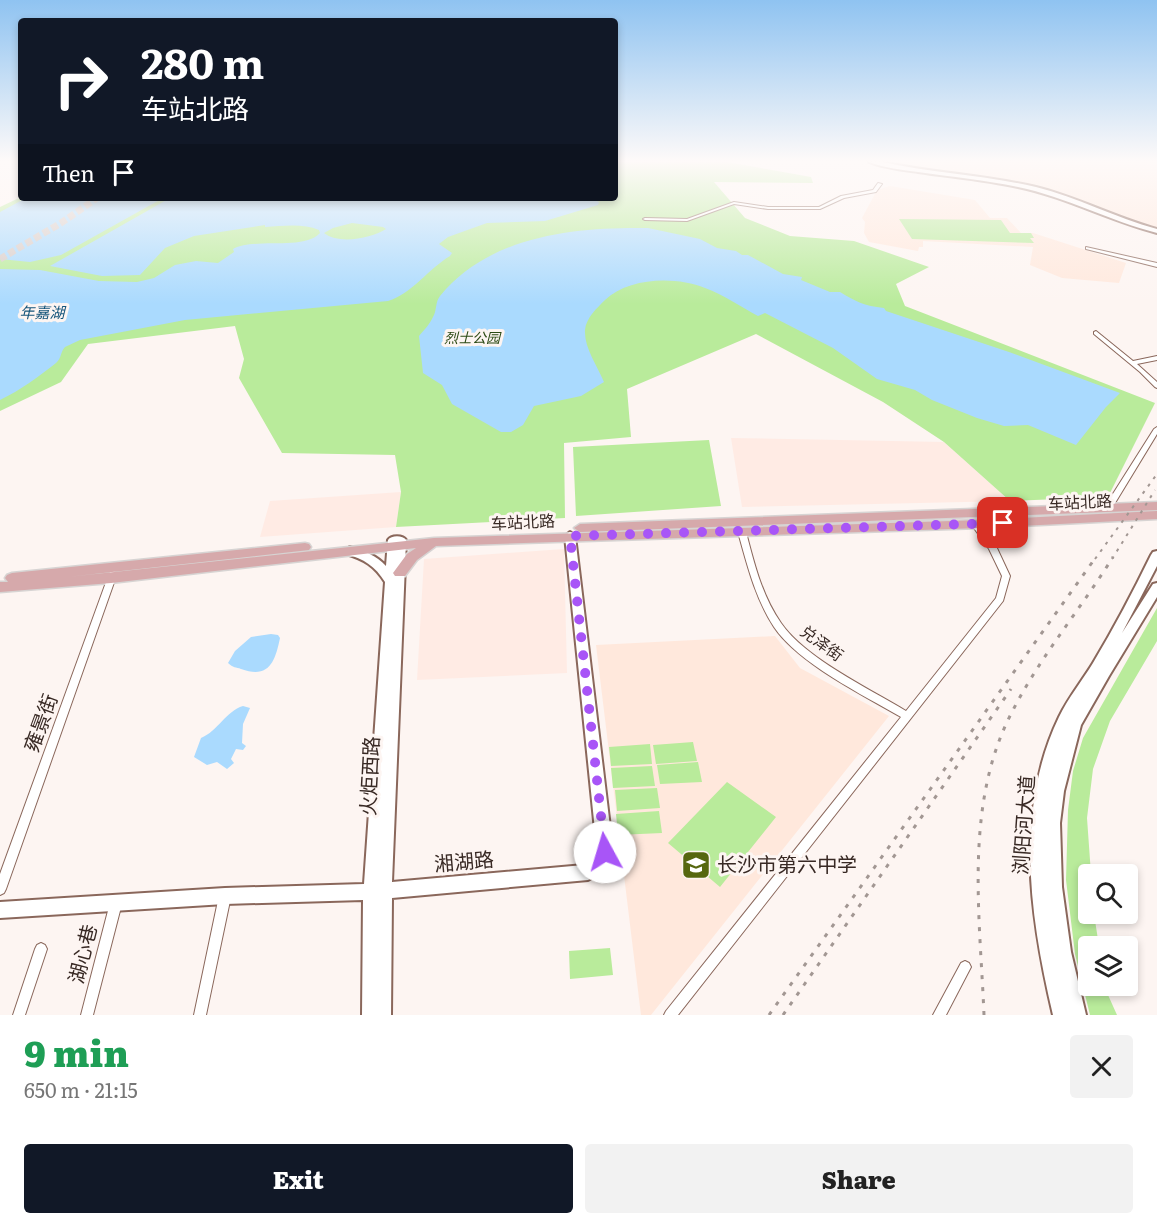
<!DOCTYPE html>
<html lang="en">
<head>
<meta charset="utf-8">
<style>
	:root { --surface:#fff; --page:#f2f2f2; --text:#222; --muted:#767676; --accent:#111827 }
	body { margin:0; font-family:Literata,"Noto Sans SC",serif; background:var(--page); color:var(--text); height:100vh; display:flex; flex-direction:column; font-size:22px; white-space:nowrap }
	* { box-sizing:border-box; margin:0 }
	p { font-size:20px; color:var(--muted) }
	.icon { flex:none; width:33px; height:33px; fill:none; stroke:currentColor; stroke-width:2; stroke-linecap:round; stroke-linejoin:round }
	.map { position:relative; height:1015px; overflow:hidden }
	.drawer { display:flex; flex-direction:column; background:var(--surface); flex:1 }
	.drawer>* { flex:none }
	.top-card { position:absolute; left:18px; top:18px; width:600px; height:183px; border-radius:6px; box-shadow:0 3px 9px #0003; background:#111827; color:#fff; overflow:hidden }
	.tools { position:absolute; left:1078px; top:864px; display:grid; gap:12px }
	.tools a { display:grid; place-items:center; width:60px; height:60px; border-radius:6px; background:var(--surface); box-shadow:0 3px 9px #0003; font-size:30px }
	.pin { position:absolute; display:grid; place-items:center; width:51px; height:51px; color:#fff; margin:-26px; border-radius:12px; box-shadow:0 3px 9px #0006 }
	.me { position:absolute; width:66px; margin:-33px; rotate:354deg; stroke-linejoin:round; filter:drop-shadow(0 0 4px #0008) }
	.turn { display:flex; align-items:center; gap:21px; height:126px; padding:0 24px; font-size:27px }
	.turn .icon { width:78px; height:78px; stroke-width:2.5 }
	.turn b { display:block; font-size:42px; line-height:51px }
	.then { display:flex; align-items:center; height:57px; padding:0 24px; background:#0003; gap:12px; font-size:22px }
	.round { display:grid; place-items:center; flex:none; width:63px; height:63px; border-radius:6px; background:var(--page) }
	.headline { display:flex; align-items:center; justify-content:space-between; height:102px; padding:0 24px }
	h1 { font-size:36px; font-weight:800; line-height:45px; color:#1e9e55 }
	.cta { display:flex; gap:12px; margin-top:auto; padding:12px 24px }
	.cta a { flex:1; height:69px; border-radius:6px; background:var(--accent); color:#fff; font-size:24px; font-weight:800; line-height:69px; text-align:center }
	.cta a+a { background:var(--page); color:var(--text) }
	.map>svg:first-child { display:block }
</style>
</head>
<body>
<div class="map">
<svg width="1157" height="1015" viewBox="0 0 1157 1015">
	<rect width="100%" height="100%" fill="#fdf5f2"/>
	<path fill="#ffebe4" d="M731,438L944,442L1010,501L742,507Z
		M401,492L396,527L260,537L270,501Z
		M564,549L567,673L417,680L424,559Z"/>
	<path fill="#ffe8dc" d="M897,162H1157V229L1106,213L1051,191L989,177L896,164Z
		M890,186L975,200L990,218H1007L1021,233H1033L1126,263L1119,283L1062,278L1030,265L1033,247L923,241V247H919L918,251L869,242L864,233L865,222L862,218L877,190Z
		M775,636L800,668L889,716L651,1015H641L596,645Z"/>
	<path fill="#b9eb9b" d="M615,162H727L811,177L813,183L714,182L745,218L790,236L854,241L929,267L896,284L905,306L1155,403L1108,497L1010,501L944,442L883,402L756,334L627,389L631,437L564,443L565,518L396,527L401,492L395,455L282,453L239,378L244,359L235,326L88,344L61,382L0,411V207L21,197L615,198Z
		M899,219L1001,220L1010,233H1031L1034,238H1030L1034,243L912,239Z
		M709,440L721,506L576,516L573,447Z
		M1157,608V641L1110,721L1093,769L1087,818L1091,874H1089V914H1094L1099,946H1089V986H1104L1117,1015H1090L1075,954L1066,880L1068,810L1073,771L1083,738Z
		M693,742L697,761L656,764L653,745Z
		M650,744L652,764L611,766L609,747Z
		M698,762L702,782L660,784L657,765Z
		M652,766L655,786L613,788L611,768Z
		M727,782L776,817L720,887L668,843Z
		M657,788L660,808L617,811L615,790Z
		M659,811L662,833L618,835L616,814Z
		M610,948L613,975L570,979L569,951Z"/>
	<path fill="#aadafe" fill-rule="evenodd" d="M26,198H163L61,255L30,262L0,259V212Z
		M170,198H590L599,202L598,205L545,221L487,223L448,237L439,244L452,253L450,256C428,269 412,294 388,301L185,320L80,340L65,347C60,352 62,358 56,363C38,377 21,390 0,400V269L40,270L99,281L137,282L154,278L175,265L196,261L218,263L234,252L233,249C255,237 304,251 320,233L319,230C303,223 283,226 265,227V225L194,236L165,248L140,275L102,276L50,266ZM352,223L383,227L386,229C372,238 339,245 324,233L333,228Z
		M648,228L700,239L717,248L736,251L742,255H748L783,274L802,277L801,280L830,292H840C855,301 864,306 884,308L886,311L1009,352L1120,393L1106,407L1076,445L1028,425L1004,426L977,418L932,400L915,390L877,379L833,348L765,313L758,316C741,307 724,295 705,288C676,276 629,277 605,300C597,308 586,318 585,330C584,348 597,365 604,382L581,396L534,406L523,425L511,432H501L452,404L442,385L423,373L419,336C424,330 430,324 433,317C437,311 435,302 440,296C490,235 575,227 648,228Z
		M271,634L278,635L280,638C275,662 269,679 241,669C236,667 233,668 228,663L235,651L251,637Z
		M243,706L250,708L243,724L242,743L246,746L243,750L236,749L231,759L234,763L227,769L217,762L207,765L194,757L201,738C218,731 226,711 243,706Z"/>
	<g fill="none" stroke-linecap="round" stroke-linejoin="round">
		<path stroke="#d6ccc9" stroke-width="7" stroke-dasharray="7 3" stroke-linecap="butt" d="M0,259L61,223L97,198"/>
		<g stroke="#8a675b" stroke-width="2">
			<path id="street" d="M878,183L882,184L876,192L844,198L820,209H768L734,204L687,221L645,220L643,219L645,218L687,219L734,202L768,207H819L841,196L873,190Z
				M1086,247L1157,263V267L1086,249Z
				M1096,331L1133,361L1157,356V360L1137,364L1157,382V388L1155,387L1140,372L1094,334V332Z
				M1157,427V434L1112,508L1108,510H1105L1104,508L1154,429Z
				M975,521L978,522L996,546L1010,576L1003,601L678,1015H664L666,1011L901,717C863,695 798,663 774,627C755,598 747,564 738,532L739,530H745L746,532C754,563 762,596 781,623C805,658 868,688 906,711L996,598L1002,576L989,549L971,524Z
				M113,571L116,572L117,574L6,889L4,893L0,895V874L109,574L110,572Z
				M225,890L229,892L231,896L206,1015H194L219,896L221,892Z
				M116,897L120,899L122,903L93,1015H81L110,903L112,899Z
				M41,943L45,945L47,949L25,1015H13L35,949L37,945Z
				M965,961L969,963L971,967L946,1015H933L961,963Z"/>
		</g>
		<g stroke="#8a675b" stroke-width="4">
			<path id="secondary" d="M869,162H882C933,173 985,175 1036,187C1077,197 1116,218 1157,229V233C1110,221 1066,197 1018,187C985,180 952,177 918,172C903,170 884,168 869,162Z
				M570,532L575,536L613,852C608,862 598,876 588,880L392,898L391,1015H362L363,900L225,904L0,918V902L225,888L364,884L385,582C375,566 364,559 346,554L344,551L350,547C364,551 376,555 386,566L388,540C391,535 403,535 406,540L392,882L584,865L597,850L565,536Z
				M1157,551V566L1122,633L1153,584L1157,583V597L1109,676L1081,725L1064,791L1060,823L1062,887L1071,952L1086,1015H1053C1030,917 1014,811 1059,717C1068,698 1082,681 1093,663C1114,628 1133,592 1151,555L1153,552Z"/>
		</g>
		<g stroke="#d7d4d3" stroke-width="3">
			<path id="primary" d="M1157,502V510L580,532L574,528L580,524Z
				M1157,511V519L981,528L436,546L417,560L405,576H395L393,573L407,554L416,548L111,583L0,592V582H8L5,578L7,575L12,573L305,543L309,544L311,547L309,550L67,577L434,538L981,520Z"/>
		</g>
		<use href="#street" fill="#fff" fill-rule="evenodd"/>
		<use href="#secondary" fill="#fff" fill-rule="evenodd"/>
		<use href="#primary" fill="#d6a9ab" fill-rule="evenodd"/>
		<path stroke="#a29793" stroke-width="2" stroke-dasharray="3 6" stroke-linecap="butt" d="M1095,559L1157,474
			M1112,559L1155,490"/>
		<path stroke="#a29793" stroke-width="3" stroke-dasharray="4 8" stroke-linecap="butt" d="M769,1015L1096,557
			M783,1015L1011,689
			M984,1015C980,916 964,805 1011,714C1039,658 1080,610 1113,557"/>
	</g>
	<linearGradient id="sky" x2="0" y2="1"><stop stop-color="#8fc3f1"/><stop offset="0.53" stop-color="#fefaf9"/><stop offset="1" stop-color="#fefaf9" stop-opacity="0"/></linearGradient>
	<rect width="1157" height="304" fill="url(#sky)"/>
	<g fill="none" stroke-linecap="round" stroke-linejoin="round">
		<path stroke="#a855f7" stroke-width="10" stroke-dasharray="0 18" d="M605,852L570,536L1003,523"/>
	</g>
	<defs>
		<g id="school-square" transform="scale(1.5)"><rect x="-9" y="-9" width="18" height="18" rx="4" fill="#56670f" stroke="#fdf5f2"/><path d="M0-5L7-2L0 1L-7-2ZM-4 1L0 2.5L4 1V4Q0 6-4 4Z" fill="#fff"/></g>
	</defs>
	<g fill-rule="evenodd">
		<use href="#school-square" x="696" y="865"/>
	</g>
	<g text-anchor="middle" stroke-width="6" stroke-linejoin="round" paint-order="stroke">
		<g font-size="14" font-style="italic" fill="#2b4a15" stroke="#fdf5f2">
			<text x="472" y="343">烈士公园</text>
		</g>
		<g font-size="15" font-style="italic" fill="#14547a" stroke="#fdf5f2">
			<text x="42" y="318">年嘉湖</text>
		</g>
		<g font-size="16" fill="#382924" stroke="#fdf5f2">
			<text transform="translate(1080 502) rotate(-3)" y="6">车站北路</text>
			<text transform="translate(523 522) rotate(-3)" y="6">车站北路</text>
			<text transform="translate(822 643) rotate(36)" y="6">兑泽街</text>
		</g>
		<g font-size="20" fill="#382924" stroke="#fdf5f2">
			<text transform="translate(41 723) rotate(-70)" y="7">雍景街</text>
			<text transform="translate(370 776) rotate(-87)" y="7">火炬西路</text>
			<text transform="translate(1024 825) rotate(-86)" y="7">浏阳河大道</text>
			<text transform="translate(464 862) rotate(-5)" y="7">湘湖路</text>
			<text transform="translate(83 954) rotate(-76)" y="7">湖心巷</text>
		</g>
		<g font-size="20" fill="#382924" stroke="#fdf5f2" text-anchor="start">
			<text x="717" y="872">长沙市第六中学</text>
		</g>
	</g>
</svg>
<div class="tools">
<a><svg class="icon" aria-label="search" viewBox="0 0 24 24"><circle cx="10" cy="10" r="6"/><path d="M15 15l6 6"/></svg></a>
<a><svg class="icon" aria-label="layers" viewBox="0 0 24 24"><path d="M12 4l9 5-9 5-9-5zM3 14l9 5 9-5"/></svg></a>
</div>
<div class="pin" style="left:1003px;top:523px;background:#d93025"><svg class="icon" aria-label="arrive" viewBox="0 0 24 24"><path d="M6 21V4h12l-3 4 3 4H6"/></svg></div>
<svg class="me" style="left:605px;top:852px" viewBox="-20 -20 40 40"><circle r="19" fill="#fff"/><path d="M0-13L10 11 0 6-10 11z" fill="#a855f7"/></svg>
<div class="top-card">
<div class="turn"><svg class="icon" aria-label="right" viewBox="0 0 24 24"><path d="M7 20v-9h11M14 6l5 5-5 5"/></svg><div><b>280 m</b>车站北路</div></div>
<div class="then">Then<svg class="icon" aria-label="arrive" viewBox="0 0 24 24"><path d="M6 21V4h12l-3 4 3 4H6"/></svg></div>
</div>
</div>
<section class="drawer">
<div class="headline"><div><h1>9 min</h1><p>650 m · 21:15</p></div><a class="round"><svg class="icon" aria-label="close" viewBox="0 0 24 24"><path d="M6 6l12 12M18 6L6 18"/></svg></a></div>
<div class="cta"><a>Exit</a><a>Share</a></div>
</section>
</body>
</html>
